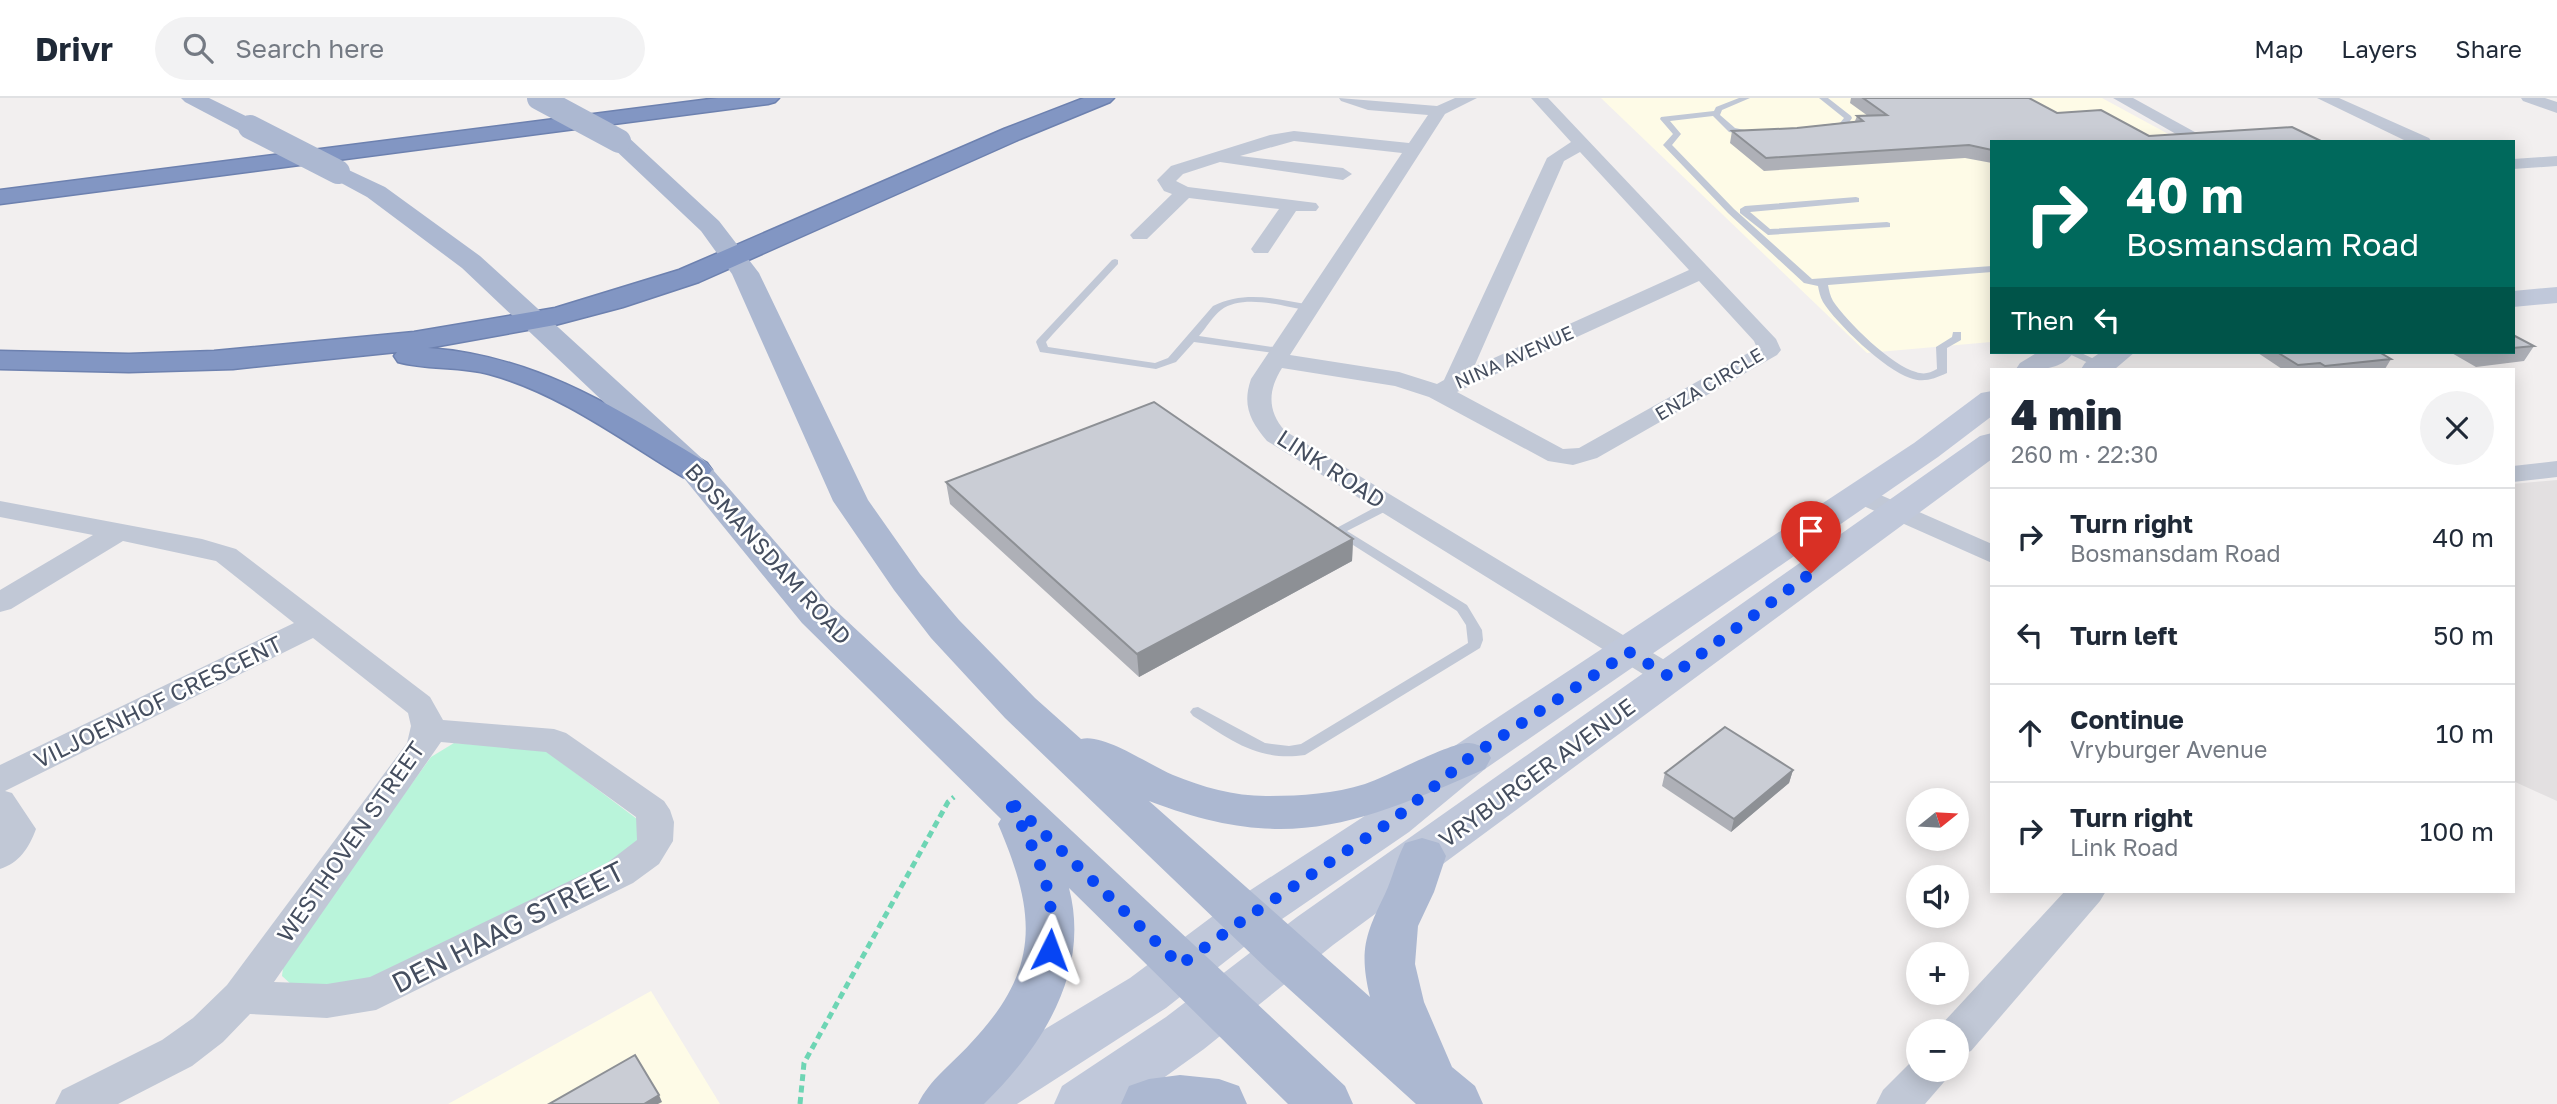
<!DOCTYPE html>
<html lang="en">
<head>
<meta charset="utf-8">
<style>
	:root { --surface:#fff; --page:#f2f2f3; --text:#1f2937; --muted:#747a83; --line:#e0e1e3 }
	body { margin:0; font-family:"Golos Text",sans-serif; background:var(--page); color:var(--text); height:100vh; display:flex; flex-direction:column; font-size:26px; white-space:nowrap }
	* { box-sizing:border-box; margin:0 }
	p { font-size:23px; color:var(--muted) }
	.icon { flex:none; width:38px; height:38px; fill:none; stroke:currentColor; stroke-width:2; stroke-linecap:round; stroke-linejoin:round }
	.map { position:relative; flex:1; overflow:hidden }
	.side { position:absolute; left:1990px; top:270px; width:525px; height:525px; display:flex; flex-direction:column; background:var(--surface); border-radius:0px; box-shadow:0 4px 18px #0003 }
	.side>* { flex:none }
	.hud { position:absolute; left:1990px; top:42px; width:525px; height:214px; border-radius:0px; box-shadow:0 4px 18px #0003; background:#00695c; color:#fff; overflow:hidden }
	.needle { width:46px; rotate:72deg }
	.fabs { position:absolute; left:1906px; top:690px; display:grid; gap:14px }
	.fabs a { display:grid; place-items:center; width:63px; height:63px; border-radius:50%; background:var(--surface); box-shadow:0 4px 18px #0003; font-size:35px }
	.pin { position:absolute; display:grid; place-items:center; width:60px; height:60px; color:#fff; margin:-72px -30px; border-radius:50% 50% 50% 0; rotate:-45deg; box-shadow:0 0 7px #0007 }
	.pin .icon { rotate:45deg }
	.me { position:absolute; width:77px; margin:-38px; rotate:3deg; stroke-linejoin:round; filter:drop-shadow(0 0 5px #0008) }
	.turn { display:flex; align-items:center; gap:24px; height:147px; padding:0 21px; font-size:32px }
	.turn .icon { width:91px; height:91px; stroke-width:2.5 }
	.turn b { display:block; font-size:49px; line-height:60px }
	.then { display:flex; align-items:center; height:66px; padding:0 21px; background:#0003; gap:14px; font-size:26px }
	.round { display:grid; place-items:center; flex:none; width:74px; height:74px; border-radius:37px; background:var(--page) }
	.headline { display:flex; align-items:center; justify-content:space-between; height:119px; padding:0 21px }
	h1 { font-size:42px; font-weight:800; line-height:52px }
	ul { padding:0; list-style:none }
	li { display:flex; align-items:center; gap:21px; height:98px; padding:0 21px; border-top:2px solid var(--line) }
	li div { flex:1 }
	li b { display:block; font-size:26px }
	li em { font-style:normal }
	header { display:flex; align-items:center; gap:42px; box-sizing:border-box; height:98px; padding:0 35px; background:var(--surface); border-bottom:2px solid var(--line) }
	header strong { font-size:33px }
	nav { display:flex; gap:38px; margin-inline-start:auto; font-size:24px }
	.search { width:490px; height:63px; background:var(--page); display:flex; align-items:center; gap:18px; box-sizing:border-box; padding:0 24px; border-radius:38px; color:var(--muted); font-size:26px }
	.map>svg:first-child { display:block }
</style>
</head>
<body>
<header>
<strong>Drivr</strong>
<div class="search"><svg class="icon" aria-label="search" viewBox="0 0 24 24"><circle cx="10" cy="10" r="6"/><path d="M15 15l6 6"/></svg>Search here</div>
<nav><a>Map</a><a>Layers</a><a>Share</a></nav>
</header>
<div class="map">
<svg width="2557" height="1006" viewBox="0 0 2557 1006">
	<rect width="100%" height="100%" fill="#f2efef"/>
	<path fill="#fefbe7" d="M1601,0H2102L2183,44H1992L1991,244L1867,255Z
		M651,893L720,1006H448Z"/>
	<path fill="#e3e0e1" d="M2557,382V703L2513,683V386Z"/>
	<path fill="#b9f4da" d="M454,645L545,652L637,721L643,733L630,755L371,887H292L282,878L284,862L431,659Z"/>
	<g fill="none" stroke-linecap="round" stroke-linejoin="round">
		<g stroke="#6d81af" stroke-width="3">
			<path id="highway" d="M718,0H779L775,4L768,6L0,106V92Z
				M1084,0H1114L1110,4L1020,41L699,184L623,209L555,227L428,250C537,258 616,310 707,365L712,372L707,379L695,382L683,379C622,342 559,295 489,276C459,268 428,272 398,264L394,258L397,254L233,271L129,274L0,271V253L129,256L214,253L414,234L555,210L679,172L1004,31Z"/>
		</g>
		<path stroke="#6ed5b4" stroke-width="5" stroke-dasharray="7 4.5" stroke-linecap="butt" d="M800,1006L804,965L948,704L954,699"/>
		<path fill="#c1c8d6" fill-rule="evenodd" d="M1739,0H1750L1722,12L1720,17L1735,30L1754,34V38L1729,34L1713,18L1670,23L1681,36L1672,47L1734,111L1812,181L1992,168V174L1828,187C1829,192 1830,198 1833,203C1846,223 1893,269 1916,274C1924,277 1930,275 1937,271L1936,249L1952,239L1953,234H1961V242L1947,250V275C1934,281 1923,285 1910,280C1885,272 1836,225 1823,204C1820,199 1819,193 1818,188L1804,185L1728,115L1663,47L1673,36L1660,21L1661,19L1714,13L1716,9Z
			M1819,0H1828L1851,18L1852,20L1846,29L1828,33V29L1840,25L1844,20Z
			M1856,99L1859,100V104L1750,114L1770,131L1887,124L1890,125V129L1768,137L1740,115V111L1745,108Z
			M1115,161L1118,162V166L1053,236L1046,244L1048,249L1155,265L1168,260L1213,208C1245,192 1277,201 1310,207L1315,210L1310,213C1285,209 1244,195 1221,212C1213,218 1206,230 1199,238L1286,251V255L1282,256L1194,244L1176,264L1156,271L1040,254L1036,244L1037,242L1112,162Z
			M2065,254H2079L2107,267L2101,270L2097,269Z
			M1387,403L1393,407L1392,410L1347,433L1467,507L1482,532L1483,542L1480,550L1305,657C1258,664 1231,642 1193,618L1190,614L1193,610L1198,609L1265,645L1289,648L1301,646L1468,545L1466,527L1457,513L1331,433Z"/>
		<path fill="#c1c8d6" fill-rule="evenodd" d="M1339,0L1437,8L1455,0H1477L1445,16L1290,257L1399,274L1437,286L1444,282L1547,60L1571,44L1531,0H1548L1776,241L1781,252L1777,257L1597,360L1573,367L1548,363L1429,299L1395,288L1282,270C1268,292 1267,313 1285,333L1681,572L1686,579L1681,586L1670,589L1659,586L1267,343C1250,323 1242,307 1251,281L1402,55L1294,43L1240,58L1343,70L1352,76L1343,82L1220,64L1183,76L1176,83L1188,89L1316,105L1319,109L1316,113H1296L1268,155H1254L1251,151L1279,111L1189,100L1147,141H1133L1130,137L1172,96L1164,93L1157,82L1171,68L1270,37L1294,33L1409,45L1428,17L1368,12L1341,3ZM1580,54L1689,172L1474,269L1564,63ZM1699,183L1754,243L1757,250L1579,350L1563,351L1457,294Z
			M2113,0H2133L2213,44H2190Z
			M2317,0H2339L2429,40L2432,44H2408Z
			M2521,0H2545L2557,4V15L2523,3Z
			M2557,58V68L2513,71V61Z
			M2557,363V379L2513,384V368Z
			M1860,388L1992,446V465L1850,402L1847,396L1850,390Z
			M0,403L202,441L236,451L430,599L443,622L554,631L566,635L664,703L670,712L674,724L673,743L659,766L633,785L376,912L327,920L250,916L223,944L192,968L118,1006H55L62,992L162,942L193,920L227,887L407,645L411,628L408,615L313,540L5,693L12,695L36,731C29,750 19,765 0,771V667L294,525L216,463L123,443L11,511L0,514V492L93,437L0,419ZM441,644L546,654L636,719L637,742L607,765L370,879L327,886L274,884Z
			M2065,793H2106L2100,803L1971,953L1956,958V933H1939L1941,927Z
			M1918,957V971H1950L1944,984L1925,1006H1876L1883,992Z"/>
		<path fill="#c0c8da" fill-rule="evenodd" d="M2557,189V205L2513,209V193Z
			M2038,254H2074C2060,274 2038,271 2016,271L2020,265Z
			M2101,254H2135L2115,271H2081L2085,265Z
			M1992,293V318L1938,359L1485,671L1409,734L1263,834L1166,910L1017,1006H942L950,988L1130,880L1229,806L1377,710L1453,649L1914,345L1981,295Z
			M1992,335V361L1333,847L1204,951L1127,1006H1054L1062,988L1166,919L1297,819L1980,338Z"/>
		<path fill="#acb8d1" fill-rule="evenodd" d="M181,0H209L258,24L261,29L258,34H242L185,4Z
			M619,36L627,38L719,123L759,175L868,402L920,476L959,522L1035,600L1081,641C1104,635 1149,667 1173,677C1202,689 1234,698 1266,698C1299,698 1333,696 1365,686C1389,678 1450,644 1469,645C1474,645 1480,648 1485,649L1491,660L1485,671C1357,727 1287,756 1149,703L1370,899C1359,853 1365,837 1385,796C1393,779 1396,762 1405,745L1422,740L1439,745L1446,758L1434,794L1418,828L1415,866L1424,904L1452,969L1475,988L1483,1006H1416L1268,872L1005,620L931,540L894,492L833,403L732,176L701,133L611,48L608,43L611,38Z
			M338,67L385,89L480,158L707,365L830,507L1345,988L1353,1006H1288L1069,790C1091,874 1042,949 984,1006H918C930,981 952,966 970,946C1041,871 1037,817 998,726L1001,721L802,525L683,379L462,170L367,99L330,79L326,74L330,69Z
			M1180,977L1219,981L1239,988L1247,1006H1121L1129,988L1149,981Z"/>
		<use href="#highway" fill="#8296c3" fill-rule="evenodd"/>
		<path stroke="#acb8d1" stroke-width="24" d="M539,0L619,43
			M250,29L338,74"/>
	</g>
	<path fill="#aeb0b7" d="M1851,0H2029L2057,15L2149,38L2323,44H1992V65L1965,60L1764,73L1730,45L1732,33L1797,30L1855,23L1857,18H1868L1850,5Z
		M2513,237L2534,248L2524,263L2476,269L2450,254H2513Z
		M2259,254H2379L2391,261L2385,271H2282L2258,255Z
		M946,384L1353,441L1352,463L1139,579L950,406Z
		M1793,672L1789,685L1731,734L1662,688L1665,675Z"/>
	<path fill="#8d9095" d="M1353,441L1352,463L1139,579L1137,556Z
		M1793,672L1789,685L1731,734L1734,721Z
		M659,997L662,1004L658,1006H644Z"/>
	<path fill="#cacdd5" stroke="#8d9095" stroke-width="2" d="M1863,0H2029L2057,15L2101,12L2149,38L2292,29L2323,44H1992V52L1969,47L1766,60L1732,33L1797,30L1863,23L1857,18L1887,17Z
		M2513,237L2534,248L2513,250Z
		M2277,254H2379L2391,261L2325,268L2320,265L2298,267Z
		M1154,304L1353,441L1137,556L946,384Z
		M1725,629L1793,672L1734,721L1665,675Z
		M635,957L659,997L644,1006H549Z"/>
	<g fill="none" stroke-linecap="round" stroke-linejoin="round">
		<path stroke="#0745f4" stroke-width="12" stroke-dasharray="0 21.6" d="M1050,852C1058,791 1035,752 1007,700L1180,867L1246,820L1393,722L1469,660L1629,554L1670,579L1811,475"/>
	</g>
	<g text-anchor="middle" stroke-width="5" stroke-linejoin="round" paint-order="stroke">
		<g font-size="19" fill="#454e5f" stroke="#fff">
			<text transform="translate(1514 259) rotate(-24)" y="7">NINA AVENUE</text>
			<text transform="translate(1709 286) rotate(-31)" y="7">ENZA CIRCLE</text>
		</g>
		<g font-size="23" fill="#454e5f" stroke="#fff">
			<text transform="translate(1331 371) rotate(33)" y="8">LINK ROAD</text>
			<text transform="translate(768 456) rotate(48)" y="8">BOSMANSDAM ROAD</text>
			<text transform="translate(158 604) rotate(-26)" y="8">VILJOENHOF CRESCENT</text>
			<text transform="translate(1537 675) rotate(-36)" y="8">VRYBURGER AVENUE</text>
			<text transform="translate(351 744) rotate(-55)" y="8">WESTHOVEN STREET</text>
		</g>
		<g font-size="28" fill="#454e5f" stroke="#fff">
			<text transform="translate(508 829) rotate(-27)" y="10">DEN HAAG STREET</text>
		</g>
	</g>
</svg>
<div class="fabs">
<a><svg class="needle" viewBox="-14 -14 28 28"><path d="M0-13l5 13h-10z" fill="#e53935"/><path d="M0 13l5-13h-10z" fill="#747a83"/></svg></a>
<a><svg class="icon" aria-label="sound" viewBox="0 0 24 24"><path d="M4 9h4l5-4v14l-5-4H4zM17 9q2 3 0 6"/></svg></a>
<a>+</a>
<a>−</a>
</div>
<div class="pin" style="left:1811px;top:475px;background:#d93025"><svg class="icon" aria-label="arrive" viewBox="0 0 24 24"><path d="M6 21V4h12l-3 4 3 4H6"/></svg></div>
<svg class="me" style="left:1050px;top:852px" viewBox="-20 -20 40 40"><path d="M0-17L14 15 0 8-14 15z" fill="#0745f4" stroke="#fff" stroke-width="4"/></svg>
<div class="hud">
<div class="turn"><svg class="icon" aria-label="right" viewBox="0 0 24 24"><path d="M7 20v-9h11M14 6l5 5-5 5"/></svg><div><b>40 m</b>Bosmansdam Road</div></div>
<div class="then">Then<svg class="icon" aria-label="left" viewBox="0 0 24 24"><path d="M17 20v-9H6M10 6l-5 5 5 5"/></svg></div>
</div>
<section class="side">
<div class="headline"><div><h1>4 min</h1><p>260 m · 22:30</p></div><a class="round"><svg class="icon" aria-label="close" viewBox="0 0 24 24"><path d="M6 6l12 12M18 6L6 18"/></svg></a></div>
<ul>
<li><svg class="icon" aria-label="right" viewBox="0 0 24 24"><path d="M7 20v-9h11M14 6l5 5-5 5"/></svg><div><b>Turn right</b><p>Bosmansdam Road</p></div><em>40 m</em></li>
<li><svg class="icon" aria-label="left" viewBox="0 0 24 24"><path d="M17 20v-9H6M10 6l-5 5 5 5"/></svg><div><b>Turn left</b></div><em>50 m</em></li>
<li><svg class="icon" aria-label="ahead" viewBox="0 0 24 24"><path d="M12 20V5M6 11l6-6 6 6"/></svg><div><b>Continue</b><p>Vryburger Avenue</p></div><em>10 m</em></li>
<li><svg class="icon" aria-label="right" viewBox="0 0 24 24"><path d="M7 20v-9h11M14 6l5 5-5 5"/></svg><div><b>Turn right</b><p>Link Road</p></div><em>100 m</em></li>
</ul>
</section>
</div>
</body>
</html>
